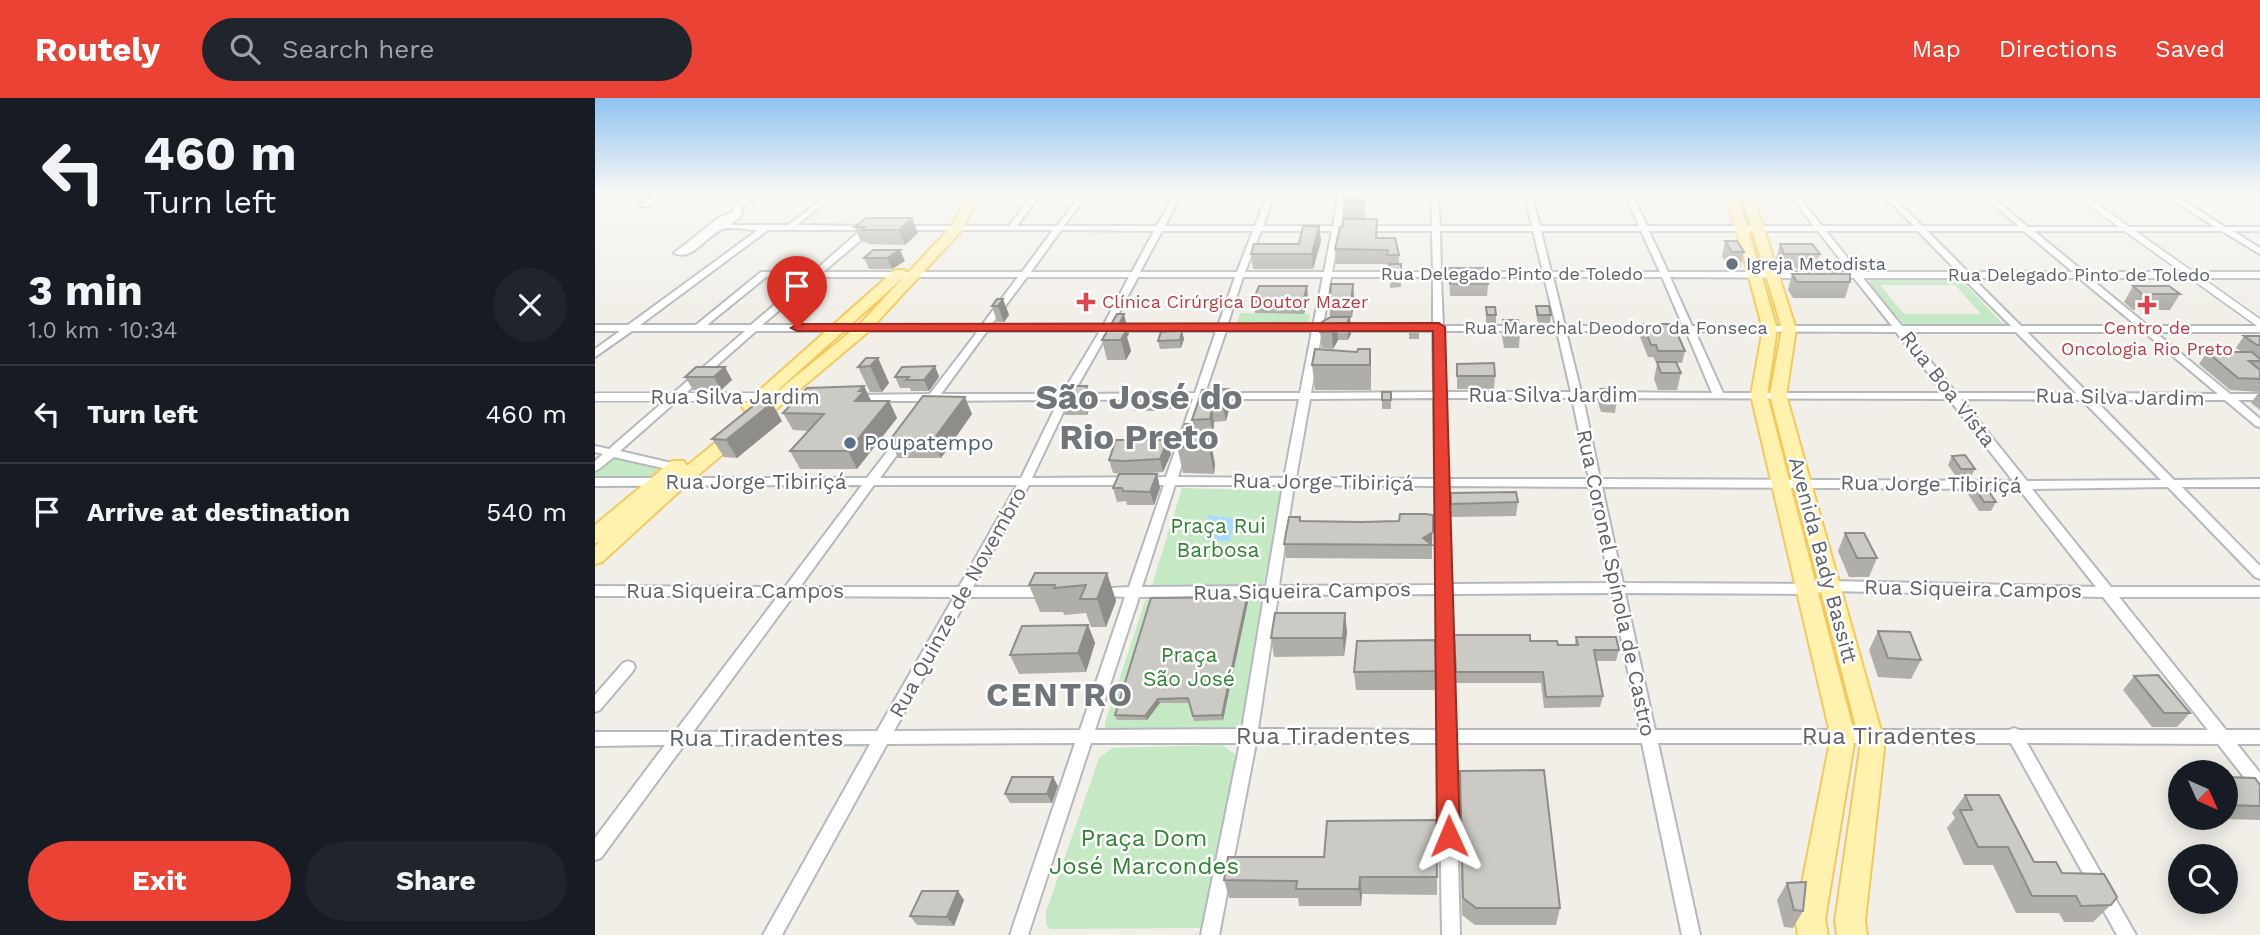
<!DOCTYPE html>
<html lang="en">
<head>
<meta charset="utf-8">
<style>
	:root { --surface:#171b24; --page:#20242c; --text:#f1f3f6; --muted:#9ea1a6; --line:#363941; --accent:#ea4335 }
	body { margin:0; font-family:"Work Sans",sans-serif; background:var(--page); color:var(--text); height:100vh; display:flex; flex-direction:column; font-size:26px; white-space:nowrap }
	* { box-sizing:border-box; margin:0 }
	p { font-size:23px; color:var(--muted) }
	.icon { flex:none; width:38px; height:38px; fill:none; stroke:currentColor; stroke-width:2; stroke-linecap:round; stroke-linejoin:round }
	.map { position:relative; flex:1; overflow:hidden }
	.drawer { display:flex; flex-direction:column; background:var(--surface); width:595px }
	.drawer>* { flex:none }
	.banner { background:#171b24; color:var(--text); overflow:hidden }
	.needle { width:46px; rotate:135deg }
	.buttons { position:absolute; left:1573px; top:662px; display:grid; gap:14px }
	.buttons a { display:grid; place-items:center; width:70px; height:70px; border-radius:50%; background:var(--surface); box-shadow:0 4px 18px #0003; font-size:35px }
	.pin { position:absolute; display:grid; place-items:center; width:60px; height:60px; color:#fff; margin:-72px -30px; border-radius:50% 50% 50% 0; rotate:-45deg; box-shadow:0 0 7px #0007 }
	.pin .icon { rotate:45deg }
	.me { position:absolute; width:77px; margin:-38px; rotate:359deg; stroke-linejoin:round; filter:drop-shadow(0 0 5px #0008) }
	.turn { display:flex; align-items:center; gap:24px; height:147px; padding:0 28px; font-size:32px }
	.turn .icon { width:91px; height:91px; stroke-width:2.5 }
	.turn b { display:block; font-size:49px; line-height:60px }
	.round { display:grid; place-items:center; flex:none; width:74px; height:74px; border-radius:37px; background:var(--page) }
	.headline { display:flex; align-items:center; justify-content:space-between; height:119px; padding:0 28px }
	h1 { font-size:42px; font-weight:700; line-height:52px }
	.primary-button { display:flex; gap:14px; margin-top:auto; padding:14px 28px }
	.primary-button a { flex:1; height:80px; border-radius:42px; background:var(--accent); color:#fff; font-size:28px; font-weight:700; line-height:80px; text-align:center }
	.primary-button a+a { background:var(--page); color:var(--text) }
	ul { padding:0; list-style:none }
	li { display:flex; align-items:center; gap:21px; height:98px; padding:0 28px; border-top:2px solid var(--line) }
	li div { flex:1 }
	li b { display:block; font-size:26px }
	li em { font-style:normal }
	header { display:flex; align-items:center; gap:42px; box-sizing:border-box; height:98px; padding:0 35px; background:var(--accent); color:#fff }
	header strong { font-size:33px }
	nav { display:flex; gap:38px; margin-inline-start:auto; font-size:24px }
	.search { width:490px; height:63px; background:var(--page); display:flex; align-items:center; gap:18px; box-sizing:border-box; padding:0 24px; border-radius:38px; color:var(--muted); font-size:26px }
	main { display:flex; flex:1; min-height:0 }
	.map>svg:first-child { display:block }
</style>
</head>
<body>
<header>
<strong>Routely</strong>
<div class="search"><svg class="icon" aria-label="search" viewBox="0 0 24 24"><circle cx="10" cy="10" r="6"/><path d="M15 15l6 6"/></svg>Search here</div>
<nav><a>Map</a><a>Directions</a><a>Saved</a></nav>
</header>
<main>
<section class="drawer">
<div class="banner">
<div class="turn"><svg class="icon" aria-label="left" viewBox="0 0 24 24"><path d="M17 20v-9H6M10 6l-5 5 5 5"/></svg><div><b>460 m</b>Turn left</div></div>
</div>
<div class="headline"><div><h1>3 min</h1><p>1.0 km · 10:34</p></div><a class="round"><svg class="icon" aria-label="close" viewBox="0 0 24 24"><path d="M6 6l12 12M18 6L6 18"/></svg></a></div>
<ul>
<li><svg class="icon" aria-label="left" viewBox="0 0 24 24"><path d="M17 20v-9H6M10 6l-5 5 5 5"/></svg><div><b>Turn left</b></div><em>460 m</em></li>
<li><svg class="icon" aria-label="arrive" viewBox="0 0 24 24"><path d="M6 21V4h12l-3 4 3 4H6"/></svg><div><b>Arrive at destination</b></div><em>540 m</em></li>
</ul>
<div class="primary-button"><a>Exit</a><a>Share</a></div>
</section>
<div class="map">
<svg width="1665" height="837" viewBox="0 0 1665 837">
	<rect width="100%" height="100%" fill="#f1efe8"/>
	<path fill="#c5e8c5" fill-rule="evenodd" d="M1278,179L1364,180L1408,226H1309L1273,184ZM1285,187H1360L1386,216H1309Z
		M645,215L709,216H715L713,228H641Z
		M17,357L71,371L57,382H0V372Z
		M587,390L687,393L669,486L661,489H558V484Z
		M554,501L665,502L666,509L648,622L641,630L510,633V625L550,503Z
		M627,647L640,656L641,662L611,825L607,830L454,831L451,826V814L504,660L517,650Z"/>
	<path fill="#aadaff" d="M613,417L640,421L635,443H609L615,427L610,426Z"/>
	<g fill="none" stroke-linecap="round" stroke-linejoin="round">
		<g stroke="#b5b8bc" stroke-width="4">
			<path id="minor" d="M67,94H76L51,109L44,107Z
				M160,94H169L147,109L146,118L135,127H193L236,94H243L202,127L278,128V132L228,174H427L458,132H304L300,130L304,128H414L440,94H447L422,128H462L488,94H494L469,128H562L581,94H587L570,128H660L673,94H680L668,128H738L744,94H751L746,128H837L836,94H843L845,128H937L929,94H936L945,128H1044L1029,94H1036L1052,128H1219L1192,94H1200L1227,128H1319L1285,94H1293L1327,128H1424L1383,94H1391L1433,129H1620L1566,94H1575L1630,129H1665V133H1638L1665,150V156L1627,133H1439L1489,174H1665V180H1495L1553,228H1665V234H1560L1635,296H1665V302H1643L1665,321V329L1661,328L1630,302H1500L1579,382L1665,381V389H1587L1665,468V481L1660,479L1573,389L1437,391L1516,489H1665V499H1524L1631,632H1665V646H1642L1665,675V694L1659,692L1623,646L1432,645L1541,837H1522L1416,645H1063L1105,837H1087L1047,645H860L865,837H847L844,645H661L624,837H606L645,645H496L433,837H415L480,645L292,646L187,837H168L275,646L89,647L6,760L0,762V740L70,647L0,648V634H80L183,498H0V488L190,489L267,387L0,388V380H272L305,337L309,336L315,339L285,380H426L464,302L341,303L335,307L331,306V303H258L253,300L258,297L335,296L383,233H161L25,353L85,367L87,369L85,371L81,373L19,359L4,371L0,373V363L8,356L0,354V348L14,351L150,233H37L0,259V251L25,233H0V227H33L163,132C153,132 137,128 128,131C111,137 98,164 79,155L125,119L138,114L140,106ZM173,132H266L218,174H166L101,227H45ZM466,132L559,133L537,174H436ZM567,133H658L642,174H545ZM666,133H737L729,174H650ZM745,133H837L838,174H737ZM845,133H938L948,174H846ZM946,133H1046L1065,174H956ZM1054,133H1223L1255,174L1237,175V179L1259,180L1297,228H1097L1075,179L1211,180L1215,177L1211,174H1073ZM1231,133H1323L1363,174H1264ZM1332,133H1429L1478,174H1373ZM171,179H212L156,227H112ZM223,179H423L387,227H167ZM432,179H534L508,228L396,227ZM543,179H640L623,228H517ZM648,179H728L718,228H632ZM736,179H838V228H728ZM846,179H949L961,228H848ZM958,179H1067L1088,228H970ZM1268,180H1368L1416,228H1307ZM1378,180H1484L1542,228H1426ZM392,233H505L467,296H346ZM514,233H621L600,295L478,296ZM631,233H717L705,295H610ZM727,233H838L839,294L716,295ZM848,233H962L976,294H849ZM971,233H1091L1117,295L986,294ZM1100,233L1301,234L1349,295H1128ZM1312,234H1421L1481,295H1361ZM1432,234H1549L1623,296L1493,295ZM839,300L840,381L701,380L715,301ZM850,300H977L994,381H852ZM988,300L1354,301L1418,383L1005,381ZM598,301L571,379L437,380L474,302ZM608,301H704L689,380L583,379ZM1366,301L1487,302L1566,382L1432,383ZM279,387H422L364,489H205ZM434,387H569L534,489L499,491L497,494L499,497L530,499L485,632L299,633L373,499H454L459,497L461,494L459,491L454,489H378ZM580,387H688L671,488L547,489ZM699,387L840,388L842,487L684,488ZM852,388L995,389L1015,485L855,486ZM1007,389L1424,391L1501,489L1235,483L1211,486L1028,485ZM1235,493L1508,499L1613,632H1424L1419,630L1414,632H1060L1030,495L1211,496ZM1017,495L1045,632H859L855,496ZM842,496L844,632L663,631L683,497ZM198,498L359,499L282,633L98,634ZM669,498L647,631L500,632L544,499Z
				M33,563L38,565L40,569L38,573L5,612L0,614V597L28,565Z"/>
		</g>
		<g stroke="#b5b8bc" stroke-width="3">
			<path id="tertiary" d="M1475,94H1485L1665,221V230Z
				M1657,94H1665V98Z
				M0,295H186L193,299L186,303H0Z"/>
		</g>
		<g stroke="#f2c960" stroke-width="4">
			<path id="primary" d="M375,94H386L366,133L274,233L90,388L7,464L0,466V448L5,443L0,445V427L77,363H89L92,368L160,312H149L147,308L300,172H310V178L167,306L264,227L357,128Z
				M1131,94H1142L1182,231L1172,297L1260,639L1230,821L1233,837H1203L1200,821L1236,639L1156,297L1168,231Z
				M1146,94H1157L1201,231L1191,297L1288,640L1289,651L1270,823L1272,837H1242L1240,823L1265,651L1264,640L1175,297L1187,231Z"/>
		</g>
		<use href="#minor" fill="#fff" fill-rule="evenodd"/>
		<use href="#tertiary" fill="#fff" fill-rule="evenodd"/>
		<use href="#primary" fill="#fff2af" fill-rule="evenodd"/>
	</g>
	<path fill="#afaea9" d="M759,98L760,102H770L771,121H782V140L804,157V166H806V189L795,190V171H793L792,166H741L740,151L749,121L748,103Z
		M271,120L323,135L310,147L273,146L272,144H266L260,129Z
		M724,128L726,143L718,171H658L656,156L704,146Z
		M1130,143L1149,154L1145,170H1133L1127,158Z
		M1185,146L1225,156L1220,171H1185L1181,161Z
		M278,152L310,163L297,171H274L269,160Z
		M854,170L893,186L892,198H855Z
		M1197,176L1255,184L1250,200H1198L1193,192Z
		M1538,188L1585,196L1575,212H1538L1529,204Z
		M759,198L757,219H750H755L756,236L753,242H743L738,251L727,250L725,234L735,219L734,207Z
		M713,200L709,216L660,215L658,203Z
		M408,201L414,217L409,224H402L397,208Z
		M941,208L956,217L955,225H943L941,216Z
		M891,209L901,217V225H891Z
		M908,222L925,233L924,250H909L907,238Z
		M1048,226L1090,253L1087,265H1082L1086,275L1082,292H1063L1059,281L1062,266L1058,259H1053L1045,239Z
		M814,227H824V241H814Z
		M534,236L532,239L536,253L531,262H512L507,242Z
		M1649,238H1665V260H1664L1665,261V269L1664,271L1665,281V312L1656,305L1664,294L1635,292L1604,266L1612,254H1647L1641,250Z
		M589,241L586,250L565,251L563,243Z
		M775,251L776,292H720L717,267L762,254Z
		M283,260L294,285L287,294H275L263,269Z
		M862,266L900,278L899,291H862Z
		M340,268L344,279L334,293H316L315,290H305L300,279Z
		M130,269L137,282L126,292H98L90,279Z
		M269,288L276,303H294L302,320L262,371H205L195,353L214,333L198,332L188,315Z
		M492,288L497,305L492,317H470L464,300Z
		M634,291L636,304L631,323L619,324L618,335H601L602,338L615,340L620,366L619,376L588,375L582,348L598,326L597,322Z
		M1005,291L1022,302L1020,315L1006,314L1003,304Z
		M787,294H796V311H787Z
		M559,296L561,305L560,313H539L537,304Z
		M592,296L594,305L593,310L565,311L563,302Z
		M377,316L346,360H303L295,342Z
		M187,323L142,360L129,359L117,341Z
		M576,356L568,374L543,376H562L565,390L559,407H532L531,403L522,404L518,390L526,376L518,375L514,362Z
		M1357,358L1380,371L1375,380H1362L1353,367Z
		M1376,384L1401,404L1396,413H1384L1371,393Z
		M856,395L923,404L921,418L856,419Z
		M831,416L837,448V461L691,460L689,446L705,423L766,424L804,423Z
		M1250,435L1282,460L1274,479H1254L1243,453Z
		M512,475L521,503L511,529H496L491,515L469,517L468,514H445L434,487Z
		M652,499L653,504L628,622L599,623L594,605H565L552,622H522L520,617Z
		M750,515L752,534L749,558L679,559L676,540Z
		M493,527L500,545L491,574L424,576L415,557Z
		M1283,533L1326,562L1316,581L1283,579L1274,552Z
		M859,537L935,543L963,547H980L981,539L1024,552L1021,563H1001L1008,598L1005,609L949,610L946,585H860Z
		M840,542L841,592H761L759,574Z
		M1539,578L1595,615L1582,629H1557L1528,592Z
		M865,673L965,810L961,827H880L867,817L864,691Z
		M1631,679L1665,687V722L1598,720L1631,719Z
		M1586,686V701L1580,692Z
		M463,688L457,705H415L410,696Z
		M1370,697L1439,764L1467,775L1516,807L1498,824H1469L1464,815H1421L1398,767H1369L1352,730L1360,720L1357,715Z
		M729,759L842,779V797L767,796L766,808H704L703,800H634L629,782Z
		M1192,785L1208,813L1198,830L1189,829L1182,802Z
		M369,802L359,828L322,827L315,818Z"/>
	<path fill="#8f8d8a" d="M317,120L323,135L310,147L304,132Z
		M724,128L726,143L718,171L717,156Z
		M305,152L310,163L297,171L292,160Z
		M758,186L759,198L757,219L756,207Z
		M712,188L713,200L709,216L708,204Z
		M408,201L414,217L409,224L403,208Z
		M529,216L534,236L532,239L536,253L531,262L526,242L521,233Z
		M755,219L756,236L753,242L752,225Z
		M742,225L743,242L738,251L737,234Z
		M587,233L589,241L586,250L585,242Z
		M775,251L776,276V292L775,267Z
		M283,260L294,285L287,294L275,268Z
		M340,268L344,279L334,293L329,282Z
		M130,269L137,282L126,292L119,279Z
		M269,288L277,305L260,303L264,293Z
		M492,288L497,305L492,317L487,300Z
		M634,291L636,304L631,323L628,310Z
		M559,296L561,305L560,313L557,304Z
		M592,296L594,305L593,310L591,301Z
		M370,299L377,316L346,360L338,342Z
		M294,303L302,320L262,371L253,353Z
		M177,305L187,323L142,360L131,342Z
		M617,311L619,324L618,335L615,321Z
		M599,326L604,349L596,337Z
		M615,340L620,366L619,376L614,350Z
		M573,342L576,356L568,374L565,361Z
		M562,376L565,390L559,407L555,394Z
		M838,417L837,448V449V447L828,440Z
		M512,475L521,503L511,529L502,501Z
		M652,499L653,504L628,622L627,617Z
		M750,515L752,534L749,558L748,540Z
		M493,527L500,545L491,574L483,555Z
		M563,601L565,605L552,622L550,618Z
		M458,679L463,688L457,705L452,696Z
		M765,779L767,796L766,808L764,791Z
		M363,793L369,802L359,828L352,819Z"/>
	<path fill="#cccac5" stroke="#8f8d8a" stroke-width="2" d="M749,98H759V102H770L748,103Z
		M271,120H317L304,132H267L270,129H260Z
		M749,121H782L781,140H800L804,157H792L793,152L740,151L745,129L748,128Z
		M708,128H724L717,156H656L659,146H704Z
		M1130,143H1142L1149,154H1137Z
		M1185,146H1217L1225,156H1189Z
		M278,152H305L292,160H269Z
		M795,166H806V174H794Z
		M854,170H891L893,186H855Z
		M1197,176H1255V184H1202Z
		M736,186H758L756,207H734Z
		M664,188H712L708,204L658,203Z
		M1538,188H1574L1585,196H1547Z
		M402,201H408L403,208H397Z
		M941,208H954L956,217H943Z
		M891,209H900L901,217H892Z
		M522,216H529L521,233H531L526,242H507Z
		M736,219H755L752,225H742L737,234H725L727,224Z
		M908,222H923L925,233H910Z
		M1048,226H1078L1090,253H1063L1061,247H1056Z
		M814,227H824V232H814Z
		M587,233L585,242L563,243L566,234Z
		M1649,238H1665V247H1662Z
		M720,251L762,254L763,251H775V267H717Z
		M1612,254H1657L1665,261V263H1654L1665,272V281L1643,280Z
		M271,260H283L275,268L263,269Z
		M1062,264H1081L1086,275H1066Z
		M899,265L900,278H862V266Z
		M340,268L329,282H311L314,279H300L307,269Z
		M101,269H130L119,279H90Z
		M269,288L264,293H269L260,303H294L253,353H195L229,316L188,315L212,290Z
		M470,288H492L487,300H464Z
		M634,291L628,310L617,311L615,321L597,322L607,292Z
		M1005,291H1019L1022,302L1008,301Z
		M787,294H796V302H787Z
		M540,296H559L557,304H537Z
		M564,296H592L591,301L563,302Z
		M328,298L370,299L338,342H295Z
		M163,304L177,305L131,342L117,341Z
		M590,326H599L596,337L615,340L614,350L582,348Z
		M521,342H573L565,361L530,363L514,362Z
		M1370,357L1380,371H1366L1357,358Z
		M524,376H562L555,394L528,393L527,390H518Z
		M1376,384H1387L1401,404H1389Z
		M921,394L923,404L856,406V395Z
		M805,416H831L838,417V434L828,440L837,447L689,446L694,419H705V423L766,424L804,423Z
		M1250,435H1269L1282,460H1262Z
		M440,475H512L502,501H485L491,487L459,490L460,487H434Z
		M652,499L627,617L598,618L593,600L563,601L550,618L520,617L556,500Z
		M680,515H750L748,540H676Z
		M493,527L483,555L415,557L427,528Z
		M1283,533L1315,534L1326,562L1293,560Z
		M859,537H935V543H962L963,547H983L981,539H1021L1024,552H999L1008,598L951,599L948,574H861Z
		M840,542L841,573L759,574L762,543Z
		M1563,577L1595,615H1569L1539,578Z
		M949,672L965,810H881L868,800L865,673Z
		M417,679H458L452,696H410Z
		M1631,679L1660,680L1665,687V708L1631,707Z
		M1370,697H1404L1439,764H1461L1467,775L1509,776L1522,799L1516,807L1486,808L1481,798H1437L1413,749H1383L1365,712H1377Z
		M841,722L842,779H765L764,791H701L702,783L629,782L633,759H729L732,723Z
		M1211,784L1208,813L1199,812L1192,785Z
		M327,793H363L352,819L315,818Z"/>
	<linearGradient id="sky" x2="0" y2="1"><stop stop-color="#8fc3f1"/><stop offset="0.45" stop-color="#f9f8f5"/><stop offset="1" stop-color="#f9f8f5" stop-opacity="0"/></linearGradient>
	<rect width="1665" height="211" fill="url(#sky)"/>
	<path fill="#ea4335" stroke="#982c22" stroke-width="2" d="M844,225L850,229L865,738L862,745L854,748L846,745L842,738L838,233H202L196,230L202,226Z"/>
	<circle fill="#6b7280" stroke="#fff" stroke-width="2.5" cx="1137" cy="166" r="7"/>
	<g fill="#e0444e" stroke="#fff" stroke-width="2.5">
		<path d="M487.5 193.5h7v7h7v7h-7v7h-7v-7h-7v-7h7z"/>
		<path d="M1548.5 196.5h7v7h7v7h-7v7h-7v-7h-7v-7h7z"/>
	</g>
	<circle fill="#5c6f8a" stroke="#fff" stroke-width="2.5" cx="255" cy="345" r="7"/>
	<g text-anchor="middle" stroke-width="5" stroke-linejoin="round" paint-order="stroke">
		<g font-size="18" fill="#5b616d" stroke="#fff" text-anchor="start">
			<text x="1151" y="172">Igreja Metodista</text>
		</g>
		<g font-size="18" fill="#5f6368" stroke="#fff">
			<text x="917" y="182">Rua Delegado Pinto de Toledo</text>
			<text x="1484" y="183">Rua Delegado Pinto de Toledo</text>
			<text x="1021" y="236">Rua Marechal Deodoro da Fonseca</text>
		</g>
		<g font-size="18" fill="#be3a42" stroke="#fff" text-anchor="start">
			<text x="507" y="210">Clínica Cirúrgica Doutor Mazer</text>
			<text x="1552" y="236" text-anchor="middle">Centro de<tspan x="1552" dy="21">Oncologia Rio Preto</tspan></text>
		</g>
		<g font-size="21" fill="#5f6368" stroke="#fff">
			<text transform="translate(1353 291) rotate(52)" y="7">Rua Boa Vista</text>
			<text x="958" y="304">Rua Silva Jardim</text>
			<text x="140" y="306">Rua Silva Jardim</text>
			<text transform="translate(1525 299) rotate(1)" y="7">Rua Silva Jardim</text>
			<text x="161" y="391">Rua Jorge Tibiriçá</text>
			<text transform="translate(728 384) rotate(1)" y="7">Rua Jorge Tibiriçá</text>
			<text transform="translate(1336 386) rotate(1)" y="7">Rua Jorge Tibiriçá</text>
			<text transform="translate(1228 462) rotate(75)" y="7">Avenida Bady Bassitt</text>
			<text transform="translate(1021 485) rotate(78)" y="7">Rua Coronel Spínola de Castro</text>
			<text transform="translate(1378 491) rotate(1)" y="7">Rua Siqueira Campos</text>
			<text x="140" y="500">Rua Siqueira Campos</text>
			<text transform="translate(707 493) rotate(-1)" y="7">Rua Siqueira Campos</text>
			<text transform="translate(363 504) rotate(-61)" y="7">Rua Quinze de Novembro</text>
		</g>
		<g font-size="21" fill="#4e5e75" stroke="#fff" text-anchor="start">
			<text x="269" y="352">Poupatempo</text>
		</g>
		<g font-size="21" fill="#348238" stroke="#fff">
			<text x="623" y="435">Praça Rui<tspan x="623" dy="24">Barbosa</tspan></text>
			<text x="594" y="564">Praça<tspan x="594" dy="24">São José</tspan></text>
		</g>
		<g font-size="24" fill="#5f6368" stroke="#fff">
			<text x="728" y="646">Rua Tiradentes</text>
			<text x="1294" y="646">Rua Tiradentes</text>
			<text x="161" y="648">Rua Tiradentes</text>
		</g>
		<g font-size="24" fill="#348238" stroke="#fff">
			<text x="549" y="748">Praça Dom<tspan x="549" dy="28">José Marcondes</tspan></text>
		</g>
		<g font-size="33" font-weight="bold" letter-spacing="2" fill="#70757a" stroke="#fff">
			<text x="465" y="608">CENTRO</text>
		</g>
		<g font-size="35" font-weight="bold" fill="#70757a" stroke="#fff">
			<text x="544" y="311">São José do<tspan x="544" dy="40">Rio Preto</tspan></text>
		</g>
	</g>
</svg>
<div class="buttons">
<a><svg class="needle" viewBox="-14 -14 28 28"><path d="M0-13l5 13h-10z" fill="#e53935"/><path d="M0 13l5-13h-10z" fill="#9ea1a6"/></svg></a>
<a><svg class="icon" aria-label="search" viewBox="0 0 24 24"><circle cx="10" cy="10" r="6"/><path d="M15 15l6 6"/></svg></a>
</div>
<div class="pin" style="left:202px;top:230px;background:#d93025"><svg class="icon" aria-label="arrive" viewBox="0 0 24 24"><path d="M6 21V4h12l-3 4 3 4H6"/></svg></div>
<svg class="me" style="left:854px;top:738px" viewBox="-20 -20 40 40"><path d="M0-17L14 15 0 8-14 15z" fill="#ea4335" stroke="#fff" stroke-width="4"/></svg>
</div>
</main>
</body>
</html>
